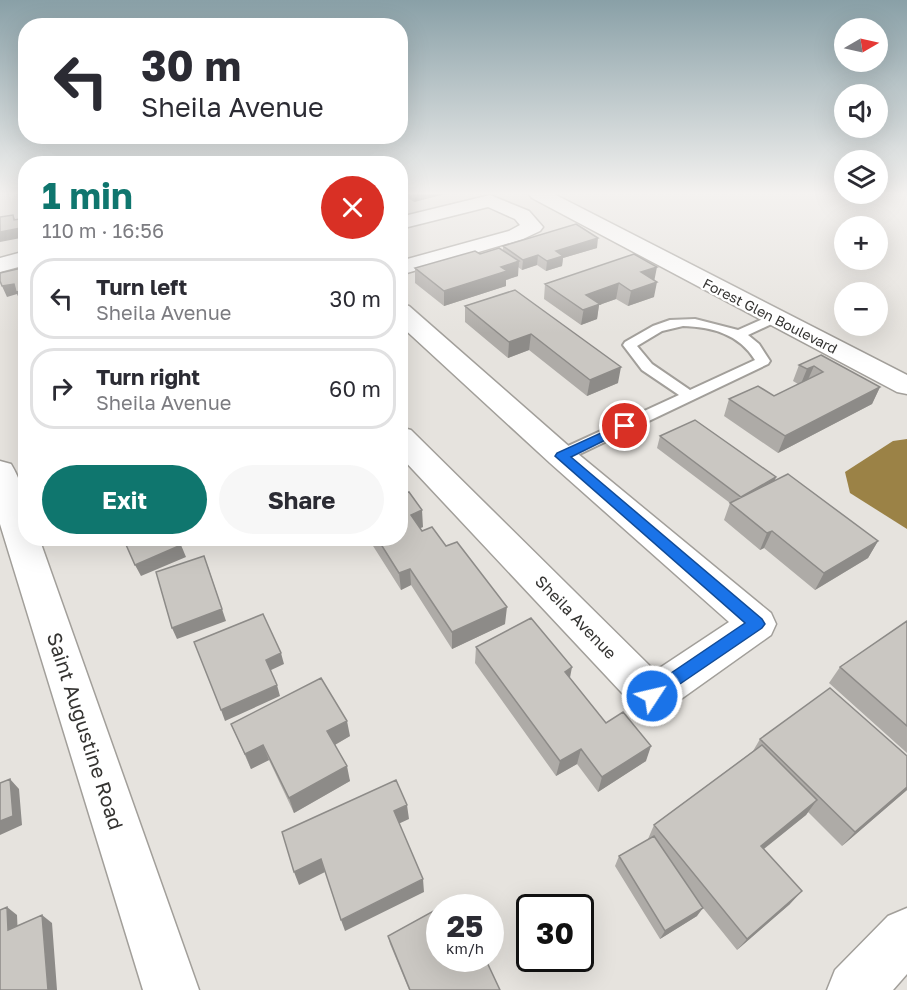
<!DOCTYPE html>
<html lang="en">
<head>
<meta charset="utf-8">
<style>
	:root { --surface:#fff; --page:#f7f7f7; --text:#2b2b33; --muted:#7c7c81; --line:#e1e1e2; --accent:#0f766e }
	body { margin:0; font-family:"Golos Text",sans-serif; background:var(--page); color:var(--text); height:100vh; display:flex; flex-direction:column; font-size:22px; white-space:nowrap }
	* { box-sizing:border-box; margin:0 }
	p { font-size:20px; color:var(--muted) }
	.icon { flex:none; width:33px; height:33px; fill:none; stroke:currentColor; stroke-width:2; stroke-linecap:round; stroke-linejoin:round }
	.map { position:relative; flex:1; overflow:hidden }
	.sheet { position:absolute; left:18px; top:156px; width:390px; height:390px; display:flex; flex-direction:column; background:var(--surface); border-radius:24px; box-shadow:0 6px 24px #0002 }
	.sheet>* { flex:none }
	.top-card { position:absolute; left:18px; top:18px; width:390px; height:126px; border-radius:24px; box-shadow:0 6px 24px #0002; background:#fff; color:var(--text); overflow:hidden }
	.needle { width:39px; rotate:81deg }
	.fabs { position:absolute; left:834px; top:18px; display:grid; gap:12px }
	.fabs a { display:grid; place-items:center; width:54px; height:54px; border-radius:50%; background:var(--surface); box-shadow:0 6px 24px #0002; font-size:30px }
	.speed { position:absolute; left:426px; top:894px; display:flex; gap:12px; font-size:30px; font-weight:700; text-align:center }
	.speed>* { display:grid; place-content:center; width:78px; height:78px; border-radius:50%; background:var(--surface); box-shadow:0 6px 24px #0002; line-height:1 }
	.speed small { font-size:15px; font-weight:400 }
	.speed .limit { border:3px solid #111; border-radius:9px; background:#fff; color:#111 }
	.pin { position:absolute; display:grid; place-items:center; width:51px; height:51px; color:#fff; margin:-26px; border:3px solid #fff; border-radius:50%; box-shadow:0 2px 6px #0007 }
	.me { position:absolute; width:66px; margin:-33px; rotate:55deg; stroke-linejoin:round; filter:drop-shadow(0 0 4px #0008) }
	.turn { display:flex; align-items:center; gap:21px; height:126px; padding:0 24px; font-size:27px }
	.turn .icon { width:78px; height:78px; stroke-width:2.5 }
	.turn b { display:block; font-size:42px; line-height:51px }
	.round { display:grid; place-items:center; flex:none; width:63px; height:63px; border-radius:32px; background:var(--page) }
	.summary { display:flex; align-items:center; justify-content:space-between; height:102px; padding:0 24px }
	h1 { font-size:36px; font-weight:700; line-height:45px; color:var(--accent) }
	.button { display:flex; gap:12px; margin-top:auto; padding:12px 24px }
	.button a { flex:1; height:69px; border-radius:36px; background:var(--accent); color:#fff; font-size:24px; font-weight:700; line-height:69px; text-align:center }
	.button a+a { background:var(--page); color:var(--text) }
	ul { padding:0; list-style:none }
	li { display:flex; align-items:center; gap:18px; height:81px; margin:0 12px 9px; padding:0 12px; border:3px solid var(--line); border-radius:24px }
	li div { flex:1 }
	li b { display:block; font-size:22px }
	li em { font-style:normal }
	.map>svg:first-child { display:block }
</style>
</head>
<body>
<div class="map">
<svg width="907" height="990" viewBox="0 0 907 990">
	<rect width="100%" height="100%" fill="#e6e3de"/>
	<path fill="#9b8246" d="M907,439V529L850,493L845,472L893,441Z"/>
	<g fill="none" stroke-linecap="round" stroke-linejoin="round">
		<g stroke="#a29f9a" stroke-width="4">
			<path id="service" d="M774,314L780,318L778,321L748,335L759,344L770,361L768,364L567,460H555L553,456L555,452L679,395L642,370L623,345L625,342L653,326L670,320L695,319L738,330ZM683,326C712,327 739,334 755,360L690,390L652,364L637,346L662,331Z"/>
		</g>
		<g stroke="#a29f9a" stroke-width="3">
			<path id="minor" d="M529,194H554L907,375V394L897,392L532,198Z
				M490,195L529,211L543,227L540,231L523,239L400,275V261L509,231L520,225L515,219L488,207L400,229V217Z
				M26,251V265L0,272V258Z
				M400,304L409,306L572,449L771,613L776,624L771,635L667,709L652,715L637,709L400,456V427L411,430L655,671L729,622L550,463L400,325Z
				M0,461L11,464C26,488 26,512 26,538H39L199,990H143L0,524Z
				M907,908V974L893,990H827L835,970L888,916Z"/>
		</g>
		<use href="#service" fill="#fff" fill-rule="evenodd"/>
		<use href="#minor" fill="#fff" fill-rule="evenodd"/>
	</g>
	<path fill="#aeaba7" d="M402,194H445L414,202Z
		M503,246L597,248L563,258L562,266L546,271L537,265L522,270L518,267V276L506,280V286L444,306L415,283V268L480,254L503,251Z
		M654,280V297L628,306L616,299L599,305L597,319L581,325L544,299L545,284Z
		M515,290L618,383L587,396L529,350L508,358L465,322V306Z
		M821,355L880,387L872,404L778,453L724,416L729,399L774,396L798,384L793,381L799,365Z
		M660,436L776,477L775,480L878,541L868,558L815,590L764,548L760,550L724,520L730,503L657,448Z
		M406,493L423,527L420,528L505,624L452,649L411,585L401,590L368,538H400Z
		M907,621V753L829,683L840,667Z
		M476,647L570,678L606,723L646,761L598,792L577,764L556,776L475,663Z
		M231,724L350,736L335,745L350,781L294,813L269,760L251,769Z
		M760,739L907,756V790L842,846L808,812L806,815L764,849L790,904L737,950L699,903L697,916L660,939L615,866L619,856L649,839H648L654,825L753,751Z
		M388,936L440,958L500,990H409L390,944Z"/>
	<path fill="#8d8b88" d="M413,194H445L414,202Z
		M400,197H402V206L400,207Z
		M13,215L17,224L26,227V237L0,242V232Z
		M598,238L597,248L563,258L562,266L546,271L547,261L556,251Z
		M538,255L537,265L522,270L523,260Z
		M519,261L518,276L506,280V286L444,306V291L501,267Z
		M657,267L654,282L641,272Z
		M657,282L654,297L628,306L631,291Z
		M619,283L616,299L599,305L597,319L581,325L586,295Z
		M14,284L26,290V302L21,303L17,294L7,297L2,286Z
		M531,334L529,350L508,358L509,342Z
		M814,366L807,382L800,386L807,369Z
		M621,367L618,383L587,396L590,380Z
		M880,387L872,404L778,453L785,436Z
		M776,477L771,489L741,497Z
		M405,478L406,494L400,497V479Z
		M422,510L423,527L411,532V515Z
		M772,531L764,548L760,550L767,533Z
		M878,541L868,558L815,590L824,573Z
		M181,545L186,557L141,576L135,565Z
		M208,567L226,621L177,639L172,628Z
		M410,569L411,585L401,590L399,573Z
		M507,607L505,624L452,649V632Z
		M281,653L284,664L269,671L266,660Z
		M572,667L569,683L565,672Z
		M277,685L280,696L225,721L221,710Z
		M347,721L350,736L331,747L327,731Z
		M263,745L269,760L251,769L245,754Z
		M651,746L646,761L598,792L602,777Z
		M581,749L577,764L556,776L560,761Z
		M347,766L350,781L294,813L289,798Z
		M10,779L19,789L22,825L0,835V821Z
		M907,787V790L842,846L855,832Z
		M817,800L806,815L751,859L761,846Z
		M407,805L409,819L396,825L394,811Z
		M321,859L325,872L299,885L294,872Z
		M423,879L424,892L345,931L341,920Z
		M802,891L790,904L737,950L747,939Z
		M7,907L17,915L18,938L8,930Z
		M703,908L697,916L660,939L665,931Z
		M42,915L52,923L57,990H48Z"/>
	<path fill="#cac7c2" stroke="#8d8b88" stroke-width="1.5" d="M13,215L14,220L26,218V227L0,232V217Z
		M576,224L598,238L556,251L563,256L547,261L538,255L523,260L503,246Z
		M499,248L519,261L501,267L507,271L444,291L415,268L475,251L480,254Z
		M634,254L657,267L641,272L657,282L631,291L619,283L586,295L600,304L583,310L545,284Z
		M26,267V290L16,292L14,284L2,286L0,281V273Z
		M515,290L621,367L590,380L531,334L509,342L465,306Z
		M26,308V320L24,321L21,309Z
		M821,355L880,387L785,436L729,399L758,386L774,396L823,372L814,366L807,369L799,365Z
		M695,420L776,477L741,497L660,436Z
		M400,472L405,478L400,479Z
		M788,474L878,541L824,573L772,531L767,533L730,503Z
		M409,492L422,510L411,515L422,531L432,527L446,546L457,542L507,607L452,632L410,569L399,573L377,538H400V495Z
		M123,538H178L181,545L135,565Z
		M204,556L222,609L172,628L156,572Z
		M263,614L281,653L266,660L277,685L221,710L194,642Z
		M531,618L572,667L565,672L606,723L623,712L651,746L602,777L581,749L560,761L476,647Z
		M907,621V726L840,667Z
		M321,678L347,721L327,731L347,766L289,798L263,745L245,754L231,724Z
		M830,688L907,756V787L855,832L760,739Z
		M762,745L817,800L761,846L802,891L747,939L654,825Z
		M10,779L13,816L0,821V783Z
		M396,780L407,805L394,811L423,879L341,920L321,859L294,872L282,832Z
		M654,836L703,908L665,931L619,856Z
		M448,903L450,908H440V958H485L500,990H410L388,936Z
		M7,907L8,930L42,915L48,990H0V910Z"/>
	<linearGradient id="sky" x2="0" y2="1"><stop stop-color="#89a0a7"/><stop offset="0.58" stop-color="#f4f2f0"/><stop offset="1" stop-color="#f4f2f0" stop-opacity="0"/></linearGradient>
	<rect width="907" height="333" fill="url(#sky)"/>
	<path fill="#1a73e8" stroke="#114b97" stroke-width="1.5" d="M625,422L630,423L631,426L630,428L571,457L762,619L765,624L762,628L652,703L646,701L643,696L646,690L745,623L555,456L557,453Z"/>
	<g text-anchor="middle" stroke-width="4.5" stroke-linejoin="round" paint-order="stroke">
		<g font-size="14" fill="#343331" stroke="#fff">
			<text transform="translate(770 316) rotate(27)" y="5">Forest Glen Boulevard</text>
		</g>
		<g font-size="16" fill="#343331" stroke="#fff">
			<text transform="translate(576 617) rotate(46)" y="6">Sheila Avenue</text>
		</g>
		<g font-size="20" fill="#343331" stroke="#fff">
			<text transform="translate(85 731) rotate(72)" y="7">Saint Augustine Road</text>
		</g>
	</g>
</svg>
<div class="fabs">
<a><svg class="needle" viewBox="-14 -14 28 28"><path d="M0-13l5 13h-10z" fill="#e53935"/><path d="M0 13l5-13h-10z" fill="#7c7c81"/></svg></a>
<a><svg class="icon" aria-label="sound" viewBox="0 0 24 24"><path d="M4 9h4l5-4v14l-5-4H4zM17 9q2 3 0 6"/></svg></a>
<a><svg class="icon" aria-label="layers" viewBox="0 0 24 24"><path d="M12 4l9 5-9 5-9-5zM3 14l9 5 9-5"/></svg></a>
<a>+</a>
<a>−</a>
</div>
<div class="speed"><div>25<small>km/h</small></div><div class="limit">30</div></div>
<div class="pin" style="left:625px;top:426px;background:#d93025"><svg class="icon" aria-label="arrive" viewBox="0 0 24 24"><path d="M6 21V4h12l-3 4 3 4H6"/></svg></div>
<svg class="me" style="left:652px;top:696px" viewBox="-20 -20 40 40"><circle r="17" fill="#1a73e8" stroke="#fff" stroke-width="3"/><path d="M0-11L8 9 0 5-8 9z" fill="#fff"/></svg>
<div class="top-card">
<div class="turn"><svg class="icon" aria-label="left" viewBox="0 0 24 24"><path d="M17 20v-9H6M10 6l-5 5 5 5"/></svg><div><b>30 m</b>Sheila Avenue</div></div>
</div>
<section class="sheet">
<div class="summary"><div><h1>1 min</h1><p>110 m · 16:56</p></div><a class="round" style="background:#d93025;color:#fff"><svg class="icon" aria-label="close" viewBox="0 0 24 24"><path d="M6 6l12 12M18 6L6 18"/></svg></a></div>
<ul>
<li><svg class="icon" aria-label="left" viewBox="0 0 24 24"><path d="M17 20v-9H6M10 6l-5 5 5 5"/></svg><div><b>Turn left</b><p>Sheila Avenue</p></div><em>30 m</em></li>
<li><svg class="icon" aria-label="right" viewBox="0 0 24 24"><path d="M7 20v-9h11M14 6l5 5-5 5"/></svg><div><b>Turn right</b><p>Sheila Avenue</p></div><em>60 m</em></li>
</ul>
<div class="button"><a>Exit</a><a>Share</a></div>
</section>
</div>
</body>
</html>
